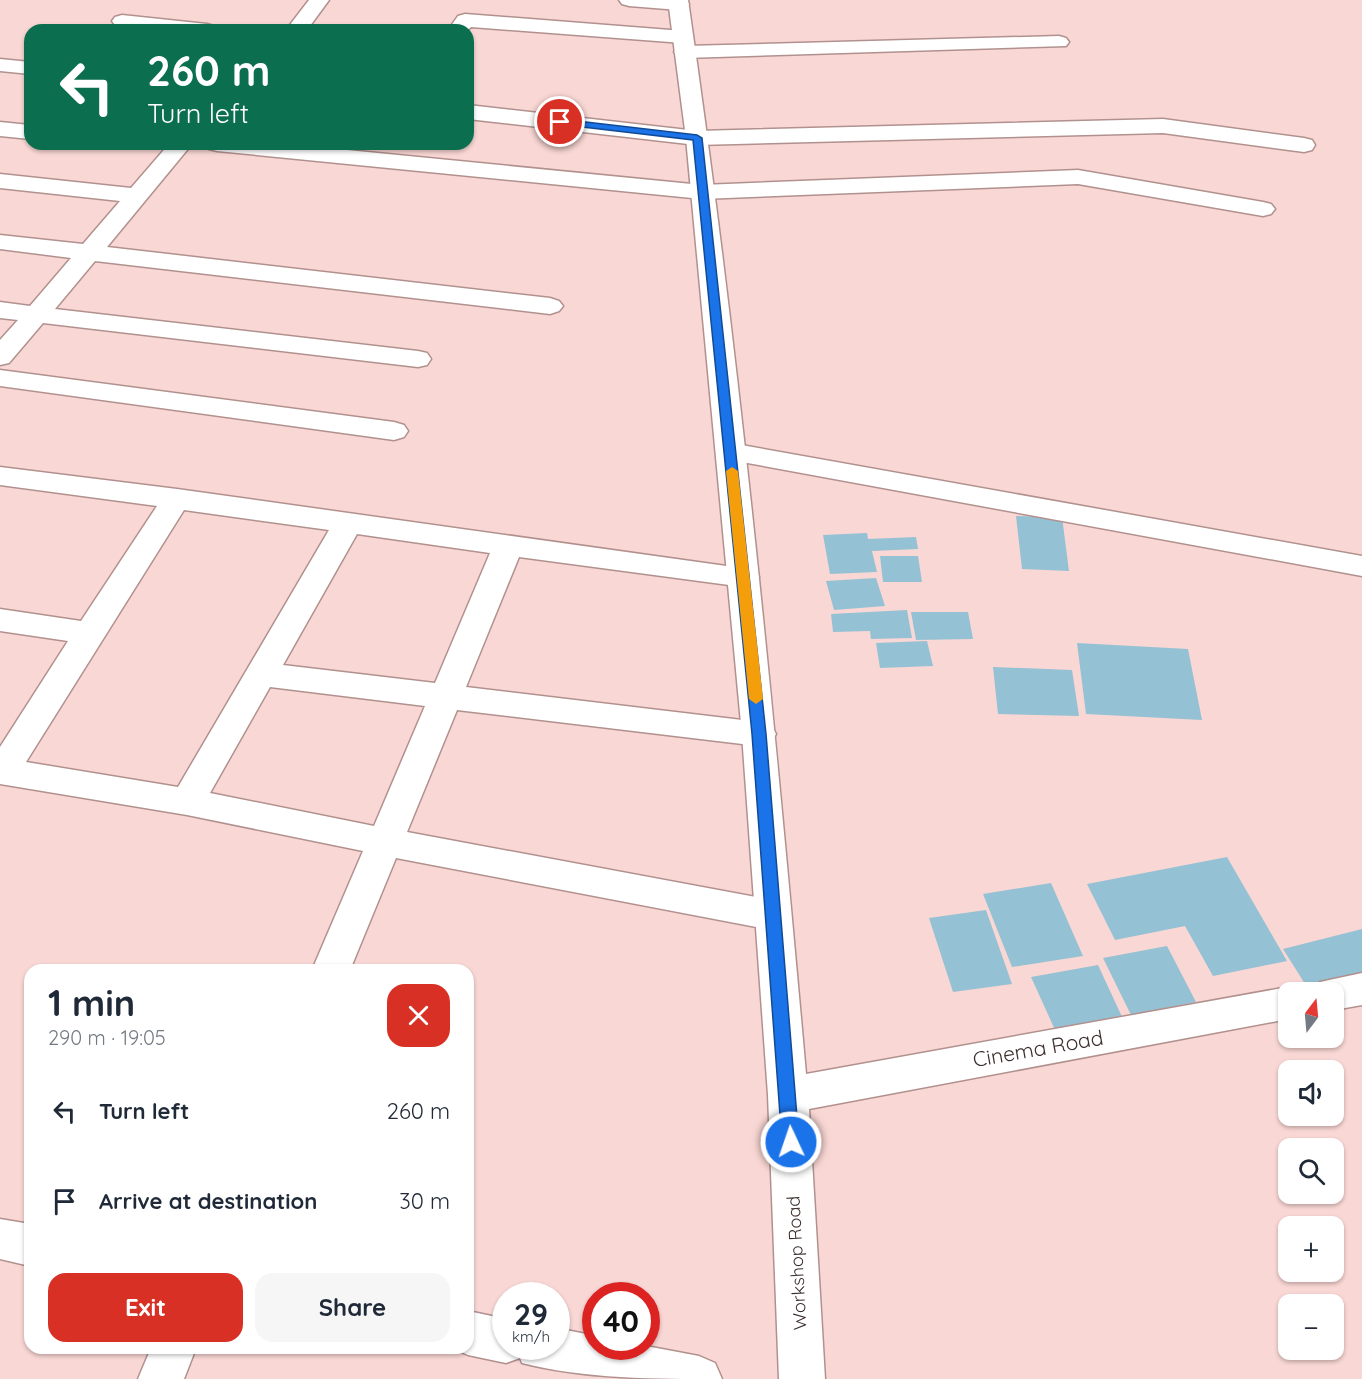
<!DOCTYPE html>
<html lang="en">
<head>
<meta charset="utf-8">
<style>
	:root { --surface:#fff; --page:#f6f6f7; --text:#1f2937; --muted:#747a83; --accent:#d93025 }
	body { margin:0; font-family:Quicksand,sans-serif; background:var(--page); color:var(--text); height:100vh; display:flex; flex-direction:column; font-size:22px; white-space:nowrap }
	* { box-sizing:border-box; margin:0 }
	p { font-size:20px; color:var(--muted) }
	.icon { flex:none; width:33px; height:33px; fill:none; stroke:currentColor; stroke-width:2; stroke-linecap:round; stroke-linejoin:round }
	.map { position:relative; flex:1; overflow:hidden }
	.side { position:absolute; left:24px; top:964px; width:450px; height:390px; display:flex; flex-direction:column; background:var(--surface); border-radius:18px; box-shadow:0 2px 4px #0004 }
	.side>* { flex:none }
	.top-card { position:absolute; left:24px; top:24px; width:450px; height:126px; border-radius:18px; box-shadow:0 2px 4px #0004; background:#0b6e4f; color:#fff; overflow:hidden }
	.needle { width:39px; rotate:16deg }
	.controls { position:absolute; left:1278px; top:982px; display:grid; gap:12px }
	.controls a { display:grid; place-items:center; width:66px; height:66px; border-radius:12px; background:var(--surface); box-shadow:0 2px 4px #0004; font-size:30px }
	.speed { position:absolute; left:492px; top:1282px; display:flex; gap:12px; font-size:30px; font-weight:700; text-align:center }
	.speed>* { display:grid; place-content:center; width:78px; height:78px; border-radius:50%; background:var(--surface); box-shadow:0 2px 4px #0004; line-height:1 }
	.speed small { font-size:15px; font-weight:400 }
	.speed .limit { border:9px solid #d22; background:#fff; color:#111 }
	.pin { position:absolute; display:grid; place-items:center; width:51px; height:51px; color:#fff; margin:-26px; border:3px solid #fff; border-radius:50%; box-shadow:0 2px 6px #0007 }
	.me { position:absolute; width:66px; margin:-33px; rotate:357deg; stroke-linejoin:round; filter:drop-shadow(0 0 4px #0008) }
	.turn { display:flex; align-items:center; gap:21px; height:126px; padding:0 24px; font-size:27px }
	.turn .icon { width:78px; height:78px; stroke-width:2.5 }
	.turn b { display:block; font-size:42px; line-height:51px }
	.round { display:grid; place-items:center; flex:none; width:63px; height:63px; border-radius:18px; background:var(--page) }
	.headline { display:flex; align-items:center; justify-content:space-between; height:102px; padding:0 24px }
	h1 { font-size:36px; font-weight:700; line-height:45px }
	.primary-button { display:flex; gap:12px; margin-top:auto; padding:12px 24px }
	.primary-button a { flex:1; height:69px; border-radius:18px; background:var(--accent); color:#fff; font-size:24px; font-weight:700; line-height:69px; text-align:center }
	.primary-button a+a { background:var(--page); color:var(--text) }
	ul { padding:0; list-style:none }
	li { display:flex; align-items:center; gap:18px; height:90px; padding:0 24px }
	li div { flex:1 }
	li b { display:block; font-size:22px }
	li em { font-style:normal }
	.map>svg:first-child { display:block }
</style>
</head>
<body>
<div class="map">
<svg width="1362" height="1379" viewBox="0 0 1362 1379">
	<rect width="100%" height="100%" fill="#f9d7d4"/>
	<path fill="#95c1d4" d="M1016,516L1062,517L1069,571L1022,569Z
		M867,533L868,539L916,537L918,549L872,551L877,572L830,574L823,535Z
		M880,556H918L922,582H883Z
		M876,578L885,606L834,610L826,581Z
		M907,610L912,638L871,639L870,631L833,632L831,614Z
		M911,612H968L973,639L916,640Z
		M927,641L933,666L880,668L876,643Z
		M1077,643L1188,649L1202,720L1086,714Z
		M993,667L1072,670L1079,716L998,714Z
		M1227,857L1287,961L1213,976L1185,926L1115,940L1087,884Z
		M1051,883L1083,956L1012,967L983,894Z
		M986,910L1012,984L953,992L929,918Z
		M1362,929V973L1307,987L1283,949Z
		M1167,946L1196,1002L1131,1015L1103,958Z
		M1098,965L1123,1019L1056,1032L1031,977Z"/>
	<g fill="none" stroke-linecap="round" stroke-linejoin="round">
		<g stroke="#b1918e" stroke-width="3">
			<path id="minor" d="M309,0H329L307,30H286Z
				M619,0H686L689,4L686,8L679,10L629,6L622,4Z
				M465,14L683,31L690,33L693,37L690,41L683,43L471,27L468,30H448L458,16Z
				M122,15L207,24L214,26L217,30H149L115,25L112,21L115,17Z
				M1059,36L1066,38L1069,42L1066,46L685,58L678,56L674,52L678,48L685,46Z
				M0,59L30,62V74L0,71Z
				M468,105L697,131L1163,119L1304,138L1312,140L1315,145L1312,150L1304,152L1163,133L697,145L468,119Z
				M0,122L30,125V139L0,136Z
				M169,144H192L107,247L550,298L559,301L563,306L559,311L550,314L95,261L55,309L418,351L427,353L431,359L427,365L418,367L43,323L9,363L0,365V340L18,320L0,318V302L30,306L71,258L0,249V235L83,244L120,201L0,188V174L131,188Z
				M206,144H286L702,185L1078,170L1263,202L1271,204L1275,209L1271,214L1263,216L1078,184L702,199L217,151L209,149Z
				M0,370L394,422L404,425L408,431L404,437L394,440L0,386Z
				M730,443L1362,556V576L720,458L716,452L720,446Z
				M0,467L177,489L755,570L759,577L755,584L744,587L519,557L466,687L759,722L771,725L776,734L771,743L759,746L457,710L407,832L772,900L785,904L791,915L785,926L772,930L396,858L350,970H312L363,851L187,815L0,784V747L68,641L0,631V609L81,621L157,506L0,485ZM184,510L329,530L178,787L26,762ZM357,534L490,553L435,683L283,665ZM270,687L425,706L374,826L210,793Z
				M0,1219L30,1224V1266L0,1259Z
				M468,1311L506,1319V1347H556V1328L596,1336V1347L646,1346L699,1356L715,1363L722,1379C656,1379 584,1379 522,1363L520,1358L506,1363L468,1355L452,1348H468Z
				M151,1348H196L184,1379H138Z"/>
		</g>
		<g stroke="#b1918e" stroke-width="3">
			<path id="tertiary" d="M668,0H688C740,356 774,715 806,1074L1288,987L1303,993H1288V1019L809,1109L825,1379H779L768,1095L742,734L686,138Z
				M1362,973V1005L1334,1010V993H1315L1320,982Z"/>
		</g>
		<use href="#minor" fill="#fff" fill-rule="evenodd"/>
		<use href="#tertiary" fill="#fff" fill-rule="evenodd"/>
	</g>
	<path fill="#1a73e8" stroke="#114b97" stroke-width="1.5" d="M560,119L697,135L702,138L766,734L799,1142L797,1148L791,1150L785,1148L782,1142L752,734L693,140L557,124L555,122Z"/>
	<path fill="#f59e0b" d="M732,467L738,471L763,699L756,704L749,699L726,471Z"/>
	<g text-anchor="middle" stroke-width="6" stroke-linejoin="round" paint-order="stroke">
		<g font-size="18" fill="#3c2f2e" stroke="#fff">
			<text transform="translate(797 1263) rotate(-93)" y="6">Workshop Road</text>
		</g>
		<g font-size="21" fill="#3c2f2e" stroke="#fff">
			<text transform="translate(1038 1049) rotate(-10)" y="7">Cinema Road</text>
		</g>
	</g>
</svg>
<div class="controls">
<a><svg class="needle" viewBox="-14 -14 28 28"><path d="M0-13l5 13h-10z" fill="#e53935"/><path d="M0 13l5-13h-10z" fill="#747a83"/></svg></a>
<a><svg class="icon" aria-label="sound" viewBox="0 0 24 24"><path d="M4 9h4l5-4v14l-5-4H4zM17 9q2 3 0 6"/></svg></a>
<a><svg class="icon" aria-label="search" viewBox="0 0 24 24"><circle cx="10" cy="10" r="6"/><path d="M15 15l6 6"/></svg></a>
<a>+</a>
<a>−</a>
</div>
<div class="speed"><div>29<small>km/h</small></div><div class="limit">40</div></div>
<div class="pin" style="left:560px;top:122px;background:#d93025"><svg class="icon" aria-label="arrive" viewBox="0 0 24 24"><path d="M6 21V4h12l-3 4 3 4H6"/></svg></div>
<svg class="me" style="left:791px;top:1142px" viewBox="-20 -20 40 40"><circle r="17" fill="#1a73e8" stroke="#fff" stroke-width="3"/><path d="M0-11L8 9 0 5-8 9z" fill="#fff"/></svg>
<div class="top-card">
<div class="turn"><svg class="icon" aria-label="left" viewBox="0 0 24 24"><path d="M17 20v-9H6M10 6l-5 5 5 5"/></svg><div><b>260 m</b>Turn left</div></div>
</div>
<section class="side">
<div class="headline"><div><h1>1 min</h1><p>290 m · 19:05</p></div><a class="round" style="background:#d93025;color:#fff"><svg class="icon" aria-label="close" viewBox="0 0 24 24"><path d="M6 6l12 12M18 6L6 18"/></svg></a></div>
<ul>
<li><svg class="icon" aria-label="left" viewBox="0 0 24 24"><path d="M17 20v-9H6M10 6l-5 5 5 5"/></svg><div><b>Turn left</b></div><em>260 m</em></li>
<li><svg class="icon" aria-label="arrive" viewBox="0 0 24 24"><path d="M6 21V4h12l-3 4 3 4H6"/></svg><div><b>Arrive at destination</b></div><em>30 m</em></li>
</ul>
<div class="primary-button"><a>Exit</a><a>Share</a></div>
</section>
</div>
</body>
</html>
